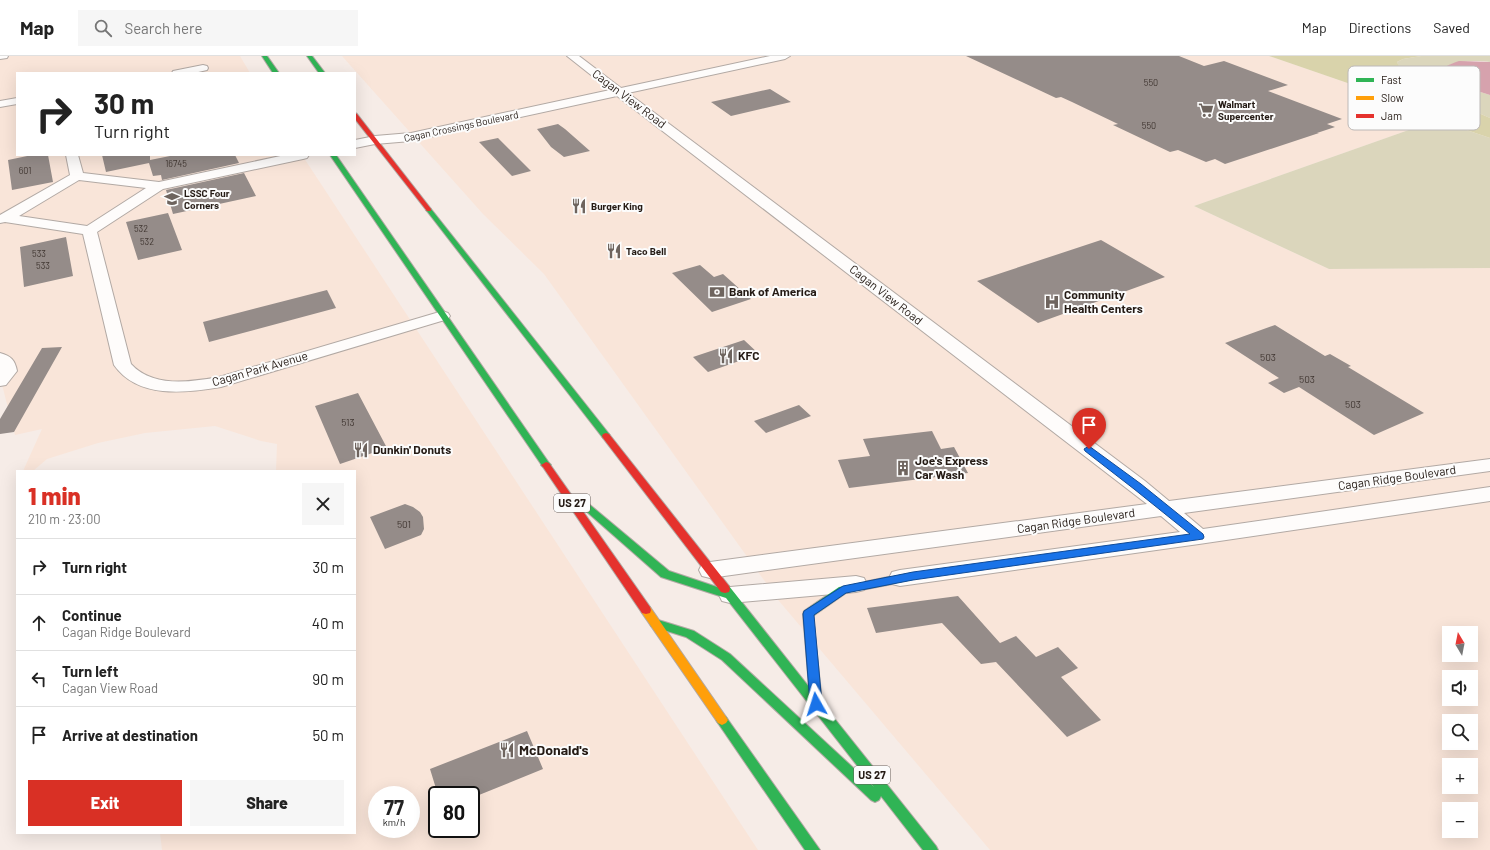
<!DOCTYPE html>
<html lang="en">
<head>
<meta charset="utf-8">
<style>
	:root { --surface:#fff; --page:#f6f6f6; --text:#222; --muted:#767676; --line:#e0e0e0; --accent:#d93025 }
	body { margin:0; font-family:Barlow,sans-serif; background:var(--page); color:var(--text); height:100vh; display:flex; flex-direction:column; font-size:15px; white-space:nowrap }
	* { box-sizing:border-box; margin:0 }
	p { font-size:13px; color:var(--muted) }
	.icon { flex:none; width:22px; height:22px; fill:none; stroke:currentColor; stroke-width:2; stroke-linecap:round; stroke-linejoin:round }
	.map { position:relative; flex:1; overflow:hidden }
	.side { position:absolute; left:16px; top:414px; width:340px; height:364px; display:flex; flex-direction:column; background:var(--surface); border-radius:0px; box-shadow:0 4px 16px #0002 }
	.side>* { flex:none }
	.banner { position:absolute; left:16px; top:16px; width:340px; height:84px; border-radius:0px; box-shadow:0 4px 16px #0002; background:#fff; color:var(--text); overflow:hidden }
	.needle { width:26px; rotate:350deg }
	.buttons { position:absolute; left:1442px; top:570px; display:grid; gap:8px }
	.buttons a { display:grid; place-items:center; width:36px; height:36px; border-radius:0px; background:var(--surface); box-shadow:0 4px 16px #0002; font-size:20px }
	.speed { position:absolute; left:368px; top:730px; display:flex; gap:8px; font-size:20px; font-weight:700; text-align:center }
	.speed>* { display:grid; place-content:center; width:52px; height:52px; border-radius:50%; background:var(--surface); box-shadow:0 4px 16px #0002; line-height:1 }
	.speed small { font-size:10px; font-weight:400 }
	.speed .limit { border:2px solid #111; border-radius:6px; background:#fff; color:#111 }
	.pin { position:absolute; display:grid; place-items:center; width:34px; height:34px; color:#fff; margin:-41px -17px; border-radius:50% 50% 50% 0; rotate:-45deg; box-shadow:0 0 4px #0007 }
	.pin .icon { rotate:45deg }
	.me { position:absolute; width:44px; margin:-22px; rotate:354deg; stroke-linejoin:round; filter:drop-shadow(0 0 3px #0008) }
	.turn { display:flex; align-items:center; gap:14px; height:84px; padding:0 12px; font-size:18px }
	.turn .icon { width:52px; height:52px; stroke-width:2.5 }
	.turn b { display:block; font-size:28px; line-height:34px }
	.round { display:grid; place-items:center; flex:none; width:42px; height:42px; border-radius:0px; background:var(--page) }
	.overview { display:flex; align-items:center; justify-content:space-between; height:68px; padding:0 12px }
	h1 { font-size:24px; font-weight:800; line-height:30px; color:var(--accent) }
	.button { display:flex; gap:8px; margin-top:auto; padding:8px 12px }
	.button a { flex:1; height:46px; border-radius:0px; background:var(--accent); color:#fff; font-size:16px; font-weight:800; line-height:46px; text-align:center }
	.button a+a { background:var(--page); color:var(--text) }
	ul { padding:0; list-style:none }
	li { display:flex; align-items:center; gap:12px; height:56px; padding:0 12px; border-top:1px solid var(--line) }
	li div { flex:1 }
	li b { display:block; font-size:15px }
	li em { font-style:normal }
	header { display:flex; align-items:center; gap:24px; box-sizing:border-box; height:56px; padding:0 20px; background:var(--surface); border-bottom:1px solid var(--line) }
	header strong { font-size:19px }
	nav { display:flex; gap:22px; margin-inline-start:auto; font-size:14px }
	.search { width:280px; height:36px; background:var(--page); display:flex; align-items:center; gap:10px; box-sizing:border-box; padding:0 14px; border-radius:0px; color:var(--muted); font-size:15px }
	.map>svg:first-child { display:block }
</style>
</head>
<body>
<header>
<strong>Map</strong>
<div class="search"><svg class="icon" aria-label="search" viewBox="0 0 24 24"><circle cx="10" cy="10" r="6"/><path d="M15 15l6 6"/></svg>Search here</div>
<nav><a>Map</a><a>Directions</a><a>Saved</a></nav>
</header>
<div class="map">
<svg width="1490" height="794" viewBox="0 0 1490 794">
	<rect width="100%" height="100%" fill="#f6ece7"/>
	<path fill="#f9e5d9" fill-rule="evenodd" d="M9,0H240L250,17H17V99H302L758,794H162L160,777H355V415H276L277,388L261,385L215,370L145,377L98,387L47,403L33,415H23L42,373L15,379L0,321V2ZM377,739H411V773H377ZM437,739H471V773H437Z
		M342,0H1269L1391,42L1437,64L1194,150L1329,213L1490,212V794H990L779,545L544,218L483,158ZM1449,577H1471V599H1449ZM1449,621H1471V643H1449ZM1449,665H1471V687H1449ZM1449,709H1471V731H1449ZM1449,753H1471V775H1449Z"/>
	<path fill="#dbd6bc" d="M1421,0H1490V6C1477,4 1443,4 1439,19L1449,26L1490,39V62L1447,43L1402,18L1397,6L1403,3Z
		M1437,64L1490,82V212L1329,213L1194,150Z"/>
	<path fill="#d9d3ab" d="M1269,0H1421L1403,3L1397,6L1403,18L1447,43L1490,62V82L1437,64L1391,42Z"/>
	<path fill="#d6a2ad" d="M1459,5L1490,6V39L1449,26L1439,19C1442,10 1451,8 1459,5Z"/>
	<path fill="#958c89" d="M966,0H1179L1204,10L1224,5L1288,29L1268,35L1342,63L1327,68L1335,71L1317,77H1319L1225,108L1215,103L1206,106L1178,94L1170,96L1113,69L1118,68L1072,46L1061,41L1056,42Z
		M770,33L791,46L731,60L711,46Z
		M558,68L565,73L590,95L564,101L551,91L537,73Z
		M498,82L531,115L512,120L479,86Z
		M32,99H48L53,126L12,134L8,104Z
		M102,99H150V104L175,99H235L239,107L162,124L161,119L153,120L149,107L106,116Z
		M244,117L256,140L173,158L166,134Z
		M168,157L182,194L138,204L126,166Z
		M66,181L73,220L24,231L20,191Z
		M1101,184L1165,221L1038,267L977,225Z
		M700,209L714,221L723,218L751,243L712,256L672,217Z
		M327,234L336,252L209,286L203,266Z
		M1275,269L1325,300L1330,298L1351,310L1348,311L1424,357L1374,379L1299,331L1284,337L1268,327L1279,322L1225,287Z
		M744,284L759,298L708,316L693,301Z
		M62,291L14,376L0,378V363L42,292Z
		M358,337L387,392L340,408L315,350Z
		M799,349L811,360L766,377L754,365Z
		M932,375L941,393L954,391L968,417L849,432L838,404L870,400L863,383Z
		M405,448L413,451L420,456L423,461L424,473L421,479L385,493L370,461Z
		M958,540L1000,587L1016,580L1036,601L1058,591L1078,612L1061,621L1101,664L1067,681L996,606L981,608L942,567L876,577L867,552Z
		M527,675L543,713L479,739H438L430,713Z"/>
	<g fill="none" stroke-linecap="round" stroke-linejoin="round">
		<g stroke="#b2a9a4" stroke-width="2">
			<path id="street" d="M0,0H8L7,2L0,3Z
				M567,0H579L621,32L770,0H790L785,3L628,37L1145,425L1169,445L1490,403V415L1184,457L1203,473L1490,431V445L1199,488L900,530L892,528L889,522L892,516L900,514L1180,476L1161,460L710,522L702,520L699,514L702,508L710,506L1147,448L617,40L411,85L375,88L355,92V84L375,80L411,77L610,34Z
				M203,9L207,10L208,12L207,14L194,17H172L173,15Z
				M17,42V48L0,51V45Z
				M66,99H78L83,117L159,126L285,99H309L307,102L303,103L163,133L97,176L131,308C153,332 190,326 219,321L436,257L442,255L448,257L450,260L448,263L221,331C185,337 138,343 114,309L83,178L5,166L0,167V159L70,119ZM79,124L146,132L87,170L19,160Z
				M0,297C11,300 15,304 17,315L6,329L0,330Z
				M856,520L864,522L867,528L864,534L856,536L730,547L722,545L719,539L722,533L730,531Z"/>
		</g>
		<g stroke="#b2a9a4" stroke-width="2">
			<path id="fast" d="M262,0H267L279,17H273Z
				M307,0H312L325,17H319Z
				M330,99H336L549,407L551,409L549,411H543Z
				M429,152L431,153L609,378L610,380L609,382H603L427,155L426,154Z
				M581,443L584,444L669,515L720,532L725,529L729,530L809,631L803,558L804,555L839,531L913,516L917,517L918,520L917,523L913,524L846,537L813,560L822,647L936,790L938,794H923L881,740L879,744L875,746L871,744L722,604L686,581L651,570L650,567L651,564L655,563L694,575L730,598L874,731L726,542L661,521L578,448L576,446Z
				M722,659L726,661L820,794H805L718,667L716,664L718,661Z"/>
		</g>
		<g stroke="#b2a9a4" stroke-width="2">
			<path id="slow" d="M646,550L650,551L726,661L728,664L726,667L722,669L718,667L642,557L641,554L642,551Z"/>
		</g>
		<g stroke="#b2a9a4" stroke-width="2">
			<path id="jam" d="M355,57L357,58L431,153V155H427L355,63Z
				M606,377L609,378L729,530L730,533L729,536L725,537L721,536L603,382L602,380L603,378Z
				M546,406L549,407L650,551L651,554L650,557L646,558L642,557L543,411L541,409Z"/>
		</g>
		<use href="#street" fill="#fefcfb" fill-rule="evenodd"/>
		<use href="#fast" fill="#30b455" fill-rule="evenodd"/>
		<use href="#slow" fill="#ff9f0a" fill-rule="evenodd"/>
		<use href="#jam" fill="#e5322d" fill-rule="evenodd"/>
	</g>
	<path fill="#1a73e8" stroke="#114b97" d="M1089,390L1141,428L1203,478L1204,481L1203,483L913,524L846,537L814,559L822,648L820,651L816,653L812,651L810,648L803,558L804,555L843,530L913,516L1190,478L1134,433L1085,395L1084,393Z"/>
	<defs>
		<g id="supermarket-bare" transform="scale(1.2)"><path d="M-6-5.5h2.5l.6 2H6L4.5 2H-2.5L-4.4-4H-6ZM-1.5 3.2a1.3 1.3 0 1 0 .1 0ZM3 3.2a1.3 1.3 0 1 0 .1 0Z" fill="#6e645e" stroke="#fcfcfc" stroke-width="2.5" paint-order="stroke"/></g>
		<g id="university-bare" transform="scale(1.2)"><path d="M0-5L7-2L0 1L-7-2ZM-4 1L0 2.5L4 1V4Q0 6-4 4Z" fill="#6e645e" stroke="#fcfcfc" stroke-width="2.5" paint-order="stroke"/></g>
		<g id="restaurant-bare" transform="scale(1.2)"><path d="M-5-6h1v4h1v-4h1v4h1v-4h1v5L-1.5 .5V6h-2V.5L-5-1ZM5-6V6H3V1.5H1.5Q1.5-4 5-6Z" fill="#6e645e" stroke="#fcfcfc" stroke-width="2.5" paint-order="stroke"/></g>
		<g id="bank-bare" transform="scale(1.2)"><path d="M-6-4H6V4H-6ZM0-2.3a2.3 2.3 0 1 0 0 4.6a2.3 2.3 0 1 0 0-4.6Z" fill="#6e645e" stroke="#fcfcfc" stroke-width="2.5" paint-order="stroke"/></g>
		<g id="hospital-bare" transform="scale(1.2)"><path d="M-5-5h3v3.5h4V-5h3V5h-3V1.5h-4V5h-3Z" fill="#6e645e" stroke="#fcfcfc" stroke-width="2.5" paint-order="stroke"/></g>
		<g id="building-bare" transform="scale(1.2)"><path d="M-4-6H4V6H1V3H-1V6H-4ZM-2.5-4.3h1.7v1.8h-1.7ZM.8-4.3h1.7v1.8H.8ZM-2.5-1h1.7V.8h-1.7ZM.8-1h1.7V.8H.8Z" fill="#6e645e" stroke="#fcfcfc" stroke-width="2.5" paint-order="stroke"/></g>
	</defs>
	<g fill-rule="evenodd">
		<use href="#supermarket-bare" x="1206" y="54"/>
		<use href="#university-bare" x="172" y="143"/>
		<use href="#restaurant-bare" x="579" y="150"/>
		<use href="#restaurant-bare" x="614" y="195"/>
		<use href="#bank-bare" x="717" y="236"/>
		<use href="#hospital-bare" x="1052" y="246"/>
		<use href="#restaurant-bare" x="726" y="300"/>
		<use href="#restaurant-bare" x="361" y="394"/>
		<use href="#building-bare" x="903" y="412"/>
		<use href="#restaurant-bare" x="507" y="694"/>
	</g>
	<g text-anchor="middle" stroke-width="4" stroke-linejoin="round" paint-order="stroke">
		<g font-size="9" fill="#413732">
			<text x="1151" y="30">550</text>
			<text x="1149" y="73">550</text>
			<text x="176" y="111">16745</text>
			<text x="25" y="118">601</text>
			<text x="141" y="176">532</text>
			<text x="147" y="189">532</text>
			<text x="39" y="201">533</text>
			<text x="43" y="213">533</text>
		</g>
		<g font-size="10" font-weight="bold" fill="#251b15" stroke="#fcfcfc" text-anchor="start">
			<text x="1218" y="52">Walmart<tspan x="1218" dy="12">Supercenter</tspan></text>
			<text x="184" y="141">LSSC Four<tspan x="184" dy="12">Corners</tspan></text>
			<text x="591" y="154">Burger King</text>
			<text x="626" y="199">Taco Bell</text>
		</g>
		<g font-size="10" fill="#251b15" stroke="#fcfcfc">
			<text transform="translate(461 70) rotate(-12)" y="4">Cagan Crossings Boulevard</text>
		</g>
		<g font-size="10" fill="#413732">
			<text x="1268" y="305">503</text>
			<text x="1307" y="327">503</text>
			<text x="1353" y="352">503</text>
			<text x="348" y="370">513</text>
			<text x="404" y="472">501</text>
		</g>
		<g fill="#fcfcfc" stroke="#665e5a" stroke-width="1">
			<rect x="554" y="438" width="36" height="18" rx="3"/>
			<rect x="854" y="710" width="36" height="18" rx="3"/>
		</g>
		<g font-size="11" font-weight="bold" fill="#251b15">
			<text x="572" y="451">US 27</text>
			<text x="872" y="723">US 27</text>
		</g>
		<g font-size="12" fill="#251b15" stroke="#fcfcfc">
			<text transform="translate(629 43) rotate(37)" y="4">Cagan View Road</text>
			<text transform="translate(886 239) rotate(38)" y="4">Cagan View Road</text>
			<text transform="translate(260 313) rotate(-16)" y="4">Cagan Park Avenue</text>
			<text transform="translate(1397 422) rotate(-8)" y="4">Cagan Ridge Boulevard</text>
			<text transform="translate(1076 465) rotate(-8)" y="4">Cagan Ridge Boulevard</text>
		</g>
		<g font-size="12" font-weight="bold" fill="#251b15" stroke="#fcfcfc" text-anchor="start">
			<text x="729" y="240">Bank of America</text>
			<text x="1064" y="243">Community<tspan x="1064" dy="14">Health Centers</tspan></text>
			<text x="738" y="304">KFC</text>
			<text x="373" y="398">Dunkin' Donuts</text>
			<text x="915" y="409">Joe's Express<tspan x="915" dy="14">Car Wash</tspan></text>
		</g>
		<g font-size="14" font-weight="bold" fill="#251b15" stroke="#fcfcfc" text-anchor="start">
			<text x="519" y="699">McDonald's</text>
		</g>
	</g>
	<rect x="1348" y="10" width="132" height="64" rx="6" fill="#fcfcfc" stroke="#bcb8b7" stroke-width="1"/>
	<rect x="1356" y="22" width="18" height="4" fill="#30b455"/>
	<rect x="1356" y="40" width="18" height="4" fill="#ff9f0a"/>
	<rect x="1356" y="58" width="18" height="4" fill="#e5322d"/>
	<g font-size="11" fill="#251b15">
		<text x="1381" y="28">Fast</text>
		<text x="1381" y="46">Slow</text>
		<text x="1381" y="64">Jam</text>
	</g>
</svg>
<div class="buttons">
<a><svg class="needle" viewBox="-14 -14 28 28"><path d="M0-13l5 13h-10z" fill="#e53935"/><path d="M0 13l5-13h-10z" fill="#767676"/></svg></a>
<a><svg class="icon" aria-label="sound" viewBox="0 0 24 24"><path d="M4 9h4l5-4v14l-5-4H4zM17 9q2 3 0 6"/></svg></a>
<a><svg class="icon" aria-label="search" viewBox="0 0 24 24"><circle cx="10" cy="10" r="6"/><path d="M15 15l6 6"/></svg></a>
<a>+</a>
<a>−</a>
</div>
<div class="speed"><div>77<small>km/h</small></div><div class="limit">80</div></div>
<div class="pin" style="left:1089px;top:393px;background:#d93025"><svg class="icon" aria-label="arrive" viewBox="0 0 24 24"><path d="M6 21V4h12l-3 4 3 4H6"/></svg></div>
<svg class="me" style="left:816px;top:648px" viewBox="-20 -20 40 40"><path d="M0-17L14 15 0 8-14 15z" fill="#1a73e8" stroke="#fff" stroke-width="4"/></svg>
<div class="banner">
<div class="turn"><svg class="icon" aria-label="right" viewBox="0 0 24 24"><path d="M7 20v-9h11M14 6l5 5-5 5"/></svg><div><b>30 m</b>Turn right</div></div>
</div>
<section class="side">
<div class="overview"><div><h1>1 min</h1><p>210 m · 23:00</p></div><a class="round"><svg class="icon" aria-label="close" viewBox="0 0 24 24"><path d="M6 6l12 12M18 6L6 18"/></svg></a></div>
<ul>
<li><svg class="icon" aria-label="right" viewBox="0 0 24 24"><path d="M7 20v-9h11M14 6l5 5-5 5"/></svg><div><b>Turn right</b></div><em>30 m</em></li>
<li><svg class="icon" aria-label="ahead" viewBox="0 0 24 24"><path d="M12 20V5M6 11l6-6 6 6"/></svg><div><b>Continue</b><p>Cagan Ridge Boulevard</p></div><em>40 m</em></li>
<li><svg class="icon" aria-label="left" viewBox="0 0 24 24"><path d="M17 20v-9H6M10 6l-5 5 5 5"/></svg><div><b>Turn left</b><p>Cagan View Road</p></div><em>90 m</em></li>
<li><svg class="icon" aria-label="arrive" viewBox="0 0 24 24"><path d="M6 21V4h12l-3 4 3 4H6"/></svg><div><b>Arrive at destination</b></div><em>50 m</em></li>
</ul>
<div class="button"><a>Exit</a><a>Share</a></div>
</section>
</div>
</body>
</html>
